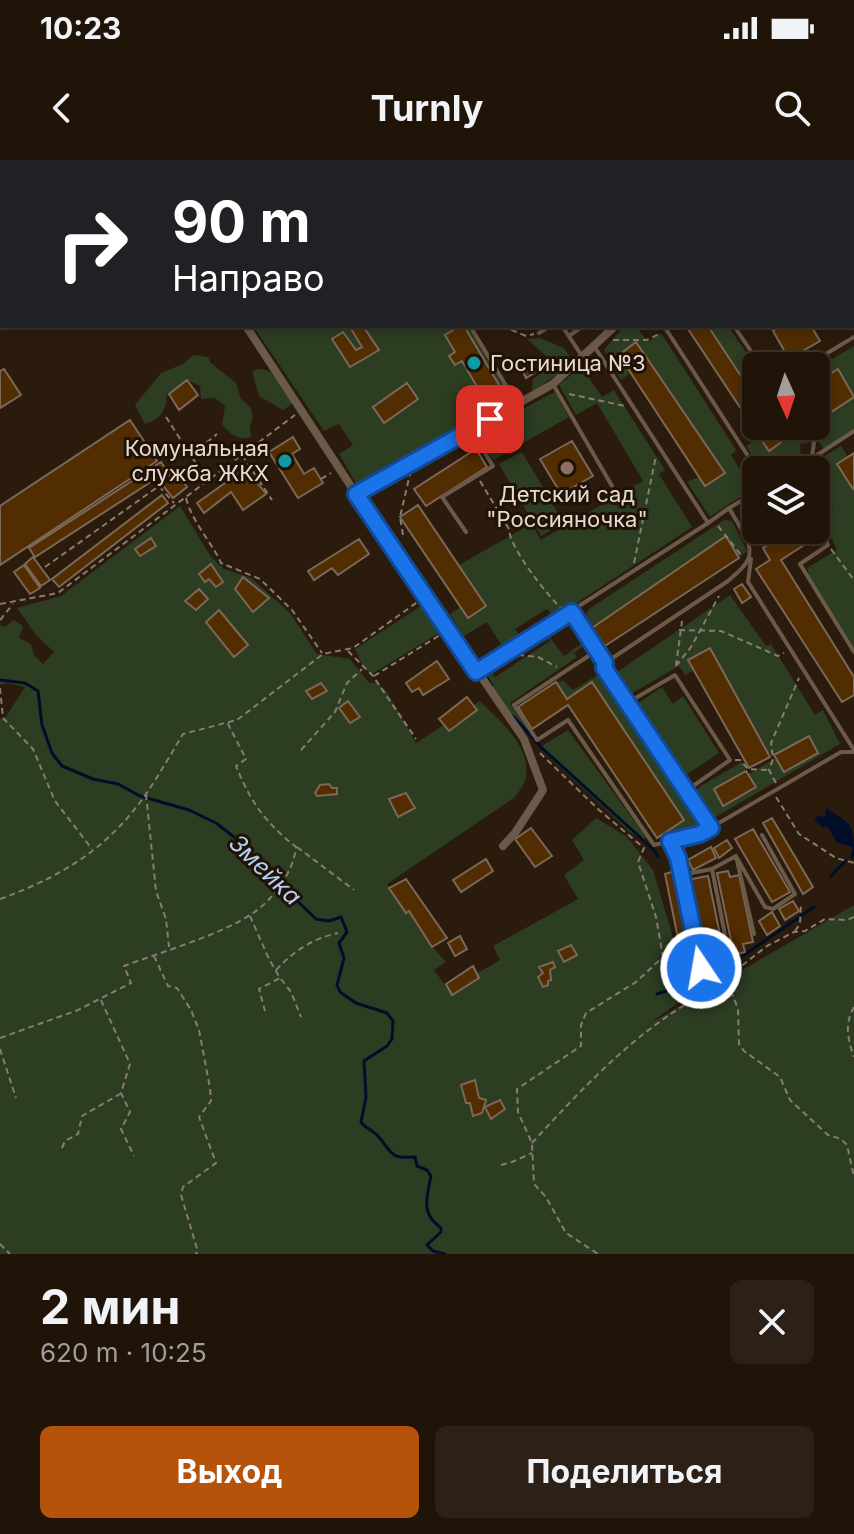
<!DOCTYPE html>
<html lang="ru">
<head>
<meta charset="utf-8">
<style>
	:root { --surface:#201409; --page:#2d2117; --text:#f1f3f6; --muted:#a29e9c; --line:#3d332a; --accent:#b45309 }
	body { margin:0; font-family:Inter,sans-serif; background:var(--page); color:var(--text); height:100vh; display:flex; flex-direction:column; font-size:30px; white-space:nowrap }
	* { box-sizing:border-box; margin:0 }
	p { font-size:26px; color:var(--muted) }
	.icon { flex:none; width:44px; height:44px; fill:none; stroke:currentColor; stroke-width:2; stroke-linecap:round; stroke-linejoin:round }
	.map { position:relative; height:1094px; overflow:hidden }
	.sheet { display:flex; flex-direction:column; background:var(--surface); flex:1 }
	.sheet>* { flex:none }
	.banner { position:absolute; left:0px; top:0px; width:854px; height:168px; box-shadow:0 4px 12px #0003,0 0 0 2px var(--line); background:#202124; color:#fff; overflow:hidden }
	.needle { width:52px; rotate:177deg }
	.fabs { position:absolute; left:742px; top:192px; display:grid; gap:16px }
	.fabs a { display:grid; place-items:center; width:88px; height:88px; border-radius:12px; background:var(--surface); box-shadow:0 4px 12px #0003,0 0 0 2px var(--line); font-size:40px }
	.pin { position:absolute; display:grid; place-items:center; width:68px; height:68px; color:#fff; margin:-34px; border-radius:16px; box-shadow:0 4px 12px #0006 }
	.me { position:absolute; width:88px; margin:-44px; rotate:348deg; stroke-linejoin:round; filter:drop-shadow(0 0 6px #0008) }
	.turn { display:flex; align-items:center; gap:28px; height:168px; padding:0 40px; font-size:36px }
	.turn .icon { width:104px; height:104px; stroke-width:2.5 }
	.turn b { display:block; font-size:56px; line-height:68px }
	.round { display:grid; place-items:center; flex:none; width:84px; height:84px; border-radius:12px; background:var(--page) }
	.head { display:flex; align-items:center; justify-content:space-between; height:136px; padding:0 40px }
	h1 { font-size:48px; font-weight:700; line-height:60px }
	.button { display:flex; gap:16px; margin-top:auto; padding:16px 40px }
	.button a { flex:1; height:92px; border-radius:12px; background:var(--accent); color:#fff; font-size:32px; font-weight:700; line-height:92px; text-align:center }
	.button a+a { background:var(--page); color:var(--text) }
	.status { display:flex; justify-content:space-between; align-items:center; height:56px; padding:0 40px; background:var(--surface); direction:ltr }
	.status svg { height:22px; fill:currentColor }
	header { display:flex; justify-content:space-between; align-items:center; height:104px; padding:0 40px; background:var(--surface); font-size:36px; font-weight:700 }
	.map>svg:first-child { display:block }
</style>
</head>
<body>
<div class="status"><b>10:23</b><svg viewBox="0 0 49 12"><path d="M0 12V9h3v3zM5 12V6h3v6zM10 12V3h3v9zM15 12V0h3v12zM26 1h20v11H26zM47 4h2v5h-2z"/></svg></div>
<header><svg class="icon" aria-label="back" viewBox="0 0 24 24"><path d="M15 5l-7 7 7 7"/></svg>Turnly<svg class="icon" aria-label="search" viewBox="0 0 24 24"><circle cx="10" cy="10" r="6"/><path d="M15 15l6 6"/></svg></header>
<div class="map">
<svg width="854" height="1094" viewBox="0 0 854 1094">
	<rect width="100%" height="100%" fill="#2a1b0c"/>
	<path fill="#2c3d22" d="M253,166H468L513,243L370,323L357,325L339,294L353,285L339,264L324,271Z
		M624,166H636L648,182L661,173L736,290L731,295L752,329L710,357L687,322L698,317L705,327L726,313L636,182L618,195L629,214L621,220L604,190Z
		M709,166H728L756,207V237Z
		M540,178L564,188L571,198L569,206L532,232L533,219L540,214L546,196L527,179Z
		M854,186V235L838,210L824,218L818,208Z
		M193,195L208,197L211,203L236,223L241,239L251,248L253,258L250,265L251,277C237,281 230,274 222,264L225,246L215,238L201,239L200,226L187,220L167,234C166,251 162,258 145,264L135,245L161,213L183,204Z
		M589,200L596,201L599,207L587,215L602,237L614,230L665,310L659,314L692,367L554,458L547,449L515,469L521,478L504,489L487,462L464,476L450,454L461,447L469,458L486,446L459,405L531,364L541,380L643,321L597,243L576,255L559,225Z
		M258,209C276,209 289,228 292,244L283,250L259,236L252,211Z
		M555,232L569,257L493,300L476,273Z
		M854,237V270L824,289L808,266H816V242L825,255Z
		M775,266H796L808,283L800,284L801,299L784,310H760L746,286L759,278L769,291L785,280Z
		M841,286L848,297L837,305L854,329V489L809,416L807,408L837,390L820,354L833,345L823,323L816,327L814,310L825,304V296Z
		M522,292L564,363L541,376L499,304Z
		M180,346L211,397L224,409L251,418L290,453L317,494L350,499L369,523L377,522L387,532L416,583L480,541C500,561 534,588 525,621C523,626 518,633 515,637L387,724L406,753L409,751L430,784L446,802L434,810L449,830L500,800L493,786L578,739L564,715L584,700L572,680L596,658L627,677L653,710L675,784L670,797L661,807L679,842L649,864L854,745V1094H0V559L5,558L25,527L7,523L0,525V465L5,467L14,460L23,466L19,478L31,484L34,495L43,504L54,492L36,475L17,448L61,436Z
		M724,360L732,361L747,391L739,398L726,377L593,468L605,486L602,488C593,475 579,464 589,449Z
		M730,435L766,486L771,484L815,555L823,550L840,584L716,657L708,654L695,634L699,627L742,602L746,611L714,629L723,645L755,628L748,614L776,598L818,593L809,577L774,595L767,592L694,510L685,515L679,506L629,535L614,514Z
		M424,444L444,470L372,514L364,509L355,489Z
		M546,473L564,496L584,482L585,485L574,493L577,497L510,543L533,578L520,568L484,514L489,510L495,517L550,481Z
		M596,516L604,519L703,666L696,671L657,678L684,659L593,523L567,539L556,522L564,521L573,530Z
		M662,527L673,544L683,536L719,593L683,617L634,546Z
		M568,570L646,677L643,680L630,672L546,594L542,586Z"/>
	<path fill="#000f29" d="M826,648C847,662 854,662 854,688L837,682L827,666L823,668L814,659L817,656L825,657Z"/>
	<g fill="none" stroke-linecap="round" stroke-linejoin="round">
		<path stroke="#000f29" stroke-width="3" d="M485,515L492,526
			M0,520L25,523L38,531L42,565L52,593L62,606L93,619L118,624L140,636L189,650L216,663L234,677L267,713L279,718L287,731L316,759L329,761L341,757L347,772L339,783L344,798L337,825L340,832L356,843L387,853L393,861L392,879L387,886L364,901L366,937L361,962C365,968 372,970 377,975C393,993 389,999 415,997L417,1006L427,1010L431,1016C427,1037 420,1053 441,1068V1072L427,1085L433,1091L445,1094
			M513,556L542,588L654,690L658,697
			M852,697L854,688
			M831,716L845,701
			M657,834L682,826L686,832H693L695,824L687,816L720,809L734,802L814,747"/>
	</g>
	<path fill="#512d01" stroke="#7b6858" stroke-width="2" d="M352,166H363L379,190L350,207L332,179L343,172L356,190L362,187L350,167Z
		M460,166H464L502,230L485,240L462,201L455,205L449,196L455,192L445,175Z
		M686,166H708L756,239V266H774L784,280L769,291Z
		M782,166H811L820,181L789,199L773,171Z
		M636,182L725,313L705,326L619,195Z
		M536,200L541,209L526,218L521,208Z
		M4,209L21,235L0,248V211Z
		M838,209L854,237L825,256L816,242V223Z
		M187,220L198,235L179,250L169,234Z
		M407,223L418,239L384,263L373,247Z
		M130,260L157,301L0,405V346Z
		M293,277L300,289L292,294L304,314L314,308L323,323L298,338L269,292Z
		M572,281L593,316L561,334L540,299Z
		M476,289L487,307L426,346L414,329Z
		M854,293V329H853L837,304Z
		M161,302L174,321L180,317L187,327L173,338L157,318L35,397L29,388Z
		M246,308L266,334L243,350L231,332L204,353L197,343Z
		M162,335L168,343L59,427L52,419Z
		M418,345L486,446L468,458L400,357Z
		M792,370H807L812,380L781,400L854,517V535L842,542L756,409L770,400L763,388Z
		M726,376L739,398L605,486L592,468Z
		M151,378L156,386L140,396L135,389Z
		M359,379L369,394L338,415L332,408L314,420L308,411Z
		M33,397L50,420L41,426L25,404Z
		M211,404L223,422L216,427L209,419L205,422L199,414Z
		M24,405L40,428L30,434L14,412Z
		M243,417L269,438L253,452L235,429Z
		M742,424L751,437L742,443L734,429Z
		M199,429L208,439L196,450L185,441Z
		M219,450L248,485L234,497L206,462Z
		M710,488L770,597L749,608L688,500Z
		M437,501L449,519L423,535L419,528L412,532L406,523Z
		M556,522L567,539L592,522L684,660L657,678L568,545L532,569L518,547Z
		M321,523L327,531L312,539L306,531Z
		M467,537L477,550L449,571L439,559Z
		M348,541L360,557L350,563L339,548Z
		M809,576L818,593L784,612L774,595Z
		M746,611L756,627L723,646L714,629Z
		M329,624L332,628H337V634L317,636L315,633L320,625Z
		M406,633L415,648L398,657L389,639Z
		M772,658L813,727L803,734L763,663Z
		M531,668L552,696L535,707L515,679Z
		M753,669L790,732L772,742L735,679Z
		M727,680L732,688L719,698L714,688Z
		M711,687L716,698L693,710L688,700Z
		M486,699L493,711L461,732L453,720Z
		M675,711L696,811L685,813L665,714Z
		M728,711L730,717L739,715L753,782L743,784L745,792L734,795L717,713Z
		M708,716L726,804L705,809L687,720Z
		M406,719L447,778L432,787L409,751L406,753L389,728Z
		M793,741L799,751L785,760L779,749Z
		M772,752L780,766L767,775L759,761Z
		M460,776L467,789L455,796L448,783Z
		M571,785L577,795L564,802L558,791Z
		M553,802L555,807L550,810L551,820L548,821V825L543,827L538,817L543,813L539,807Z
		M473,806L479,818L452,835L446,824Z
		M475,920L479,938L486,940L482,953L473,956L470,943H466L461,925Z
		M500,940L505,949L491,959L485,947Z"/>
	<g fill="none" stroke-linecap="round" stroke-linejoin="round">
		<path stroke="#887b6f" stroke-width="2" stroke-dasharray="6 4" stroke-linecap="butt" d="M703,0L704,2
			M839,0L841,2
			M852,18L854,20
			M852,67L854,70
			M852,78L854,75
			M852,113L854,116
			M502,166L526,176L534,174
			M613,180H647L661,173
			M569,234L625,246
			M479,243L496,246
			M166,257L206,319
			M191,295L217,274
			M242,295L272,340
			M321,319L331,313
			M480,321L509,369C509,387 547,435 561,448
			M186,338C192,362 211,381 221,403L260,419L292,450L322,493
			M718,366L741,395
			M403,375L400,357L410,314
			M831,389L854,420
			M634,403L656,296
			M45,407L159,326L174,343
			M0,444L58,433L295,255
			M0,460L13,444
			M679,470L721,471L778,496L784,493
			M348,491L373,516L416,579
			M518,495L538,497L557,507
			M676,506L691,487L719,436
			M676,506L682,461
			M374,516L440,475
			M0,528L3,558L33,589L55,641L92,689
			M301,590L335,552L347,523L362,509
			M540,593L599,650L644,688L638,702L656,757L663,797L636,822L586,853L581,865V886L517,929L518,952L532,983L534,1024L546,1037L566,1073L598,1094
			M735,600H740L748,609L768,610
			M776,623L769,610L773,599L771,583L799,518
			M146,634L156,731L166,759L169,787
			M776,637L799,674L836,698L854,703
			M297,687L354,730
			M0,739C42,724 85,702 116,670C144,643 163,607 183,574L237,560L323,494L353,488L419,441
			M250,756L269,799L280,818L259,829L265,851
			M854,757L847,760L825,759L805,771L794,772L767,786L726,818L738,849L739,884L744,891L780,917L790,940L828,975L841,979L847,985L854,1017
			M795,771L800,764L801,743
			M154,796L168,826L177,828L191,850L199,870L210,928L211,941L199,957L216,1003L183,1027L181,1035L198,1092L195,1094
			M276,810C295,790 312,779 338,773
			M281,819L291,832L301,857
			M101,840L130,904L121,933L130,952L121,969L134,996
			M689,843L726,818L729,801
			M854,847C844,864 848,880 854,897
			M0,878L78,850L131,823L124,806C161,792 221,775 253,753C273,740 294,711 296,687C265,662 251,643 236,606L246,599L227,562
			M0,889L16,938
			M532,983C579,932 628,879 688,843C677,829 676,813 664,799
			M62,988L65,981L78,974L82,956L120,934
			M501,1005L512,1002L532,993
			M0,1084L10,1094"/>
		<path stroke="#6b5949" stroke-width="4" d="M244,0L246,2
			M291,0L292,2
			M550,0L551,2
			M626,0L627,2
			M805,2L809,0
			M470,166L517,244
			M562,166L582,196
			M664,166L757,310
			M734,166L761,206
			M539,173L550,166
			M569,176L583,166
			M594,186L708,363L729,348L746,377
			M806,206L854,177
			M554,226L612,326
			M803,266L814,283L812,296
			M794,310L854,271
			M729,348L756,332
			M816,356L828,385L800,404L854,492
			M758,370L746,377C756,399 744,407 728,421L605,503L596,491L514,545L537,580L568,560L654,685L700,674L841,592H854
			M466,372L442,337L493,306L472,272
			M751,399L748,422L854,590
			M572,452L596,491
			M605,503L604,508L711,668
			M478,511L708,363
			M627,543L675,515L730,600L686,631
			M670,681L678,698L701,808
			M737,698L765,747L773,749L795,734L762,675
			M712,709L736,696L754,774
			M681,715L712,709L729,795"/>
		<path stroke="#6b5949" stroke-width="8" d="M142,0L143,2
			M443,2L446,0
			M778,2L779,0
			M246,166L356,334L524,579L543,630L515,673L503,686
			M356,334L553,224L615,166"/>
	</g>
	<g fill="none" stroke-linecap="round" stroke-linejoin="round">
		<g stroke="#114b97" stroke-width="20">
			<path id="route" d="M490,259L356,334L476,512L572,452L605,503L604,508L711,668L700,674L670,681L678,698L701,808"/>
		</g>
		<use href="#route" stroke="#1a73e8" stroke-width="14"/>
	</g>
	<g fill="#0f9aa8" stroke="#201204" stroke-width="3">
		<circle cx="474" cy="203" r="8"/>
		<circle cx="285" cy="301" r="8"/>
	</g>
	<circle fill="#8d6e63" stroke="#201204" stroke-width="3" cx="567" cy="308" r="8"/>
	<g text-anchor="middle" stroke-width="6" stroke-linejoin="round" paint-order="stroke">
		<g font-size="22" fill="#e6dbd2" stroke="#201204" text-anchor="start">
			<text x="490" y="211">Гостиница №3</text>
			<text x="269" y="296" text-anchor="end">Комунальная<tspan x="269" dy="25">служба ЖКХ</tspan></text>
			<text x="567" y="342" text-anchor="middle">Детский сад<tspan x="567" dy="25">"Россияночка"</tspan></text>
		</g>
		<g font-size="24" font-style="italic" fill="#b2d0f6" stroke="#201204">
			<text transform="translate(265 710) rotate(44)" y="8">Змейка</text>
		</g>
	</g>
</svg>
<div class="fabs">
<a><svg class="needle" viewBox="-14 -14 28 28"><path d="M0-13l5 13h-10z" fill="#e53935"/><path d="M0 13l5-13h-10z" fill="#a29e9c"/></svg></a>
<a><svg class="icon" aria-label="layers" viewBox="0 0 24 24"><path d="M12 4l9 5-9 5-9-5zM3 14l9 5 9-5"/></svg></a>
</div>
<div class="pin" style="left:490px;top:259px;background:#d93025"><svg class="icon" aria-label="arrive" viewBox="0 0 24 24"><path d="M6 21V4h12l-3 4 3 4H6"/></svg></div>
<svg class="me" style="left:701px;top:808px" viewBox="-20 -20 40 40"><circle r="17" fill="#1a73e8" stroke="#fff" stroke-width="3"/><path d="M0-11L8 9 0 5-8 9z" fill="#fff"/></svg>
<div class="banner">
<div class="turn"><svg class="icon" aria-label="right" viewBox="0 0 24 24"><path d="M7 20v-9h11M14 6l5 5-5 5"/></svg><div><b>90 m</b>Направо</div></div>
</div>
</div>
<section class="sheet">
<div class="head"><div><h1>2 мин</h1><p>620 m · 10:25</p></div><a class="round"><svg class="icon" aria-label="close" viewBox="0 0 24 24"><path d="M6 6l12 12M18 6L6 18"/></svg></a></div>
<div class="button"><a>Выход</a><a>Поделиться</a></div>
</section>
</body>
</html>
